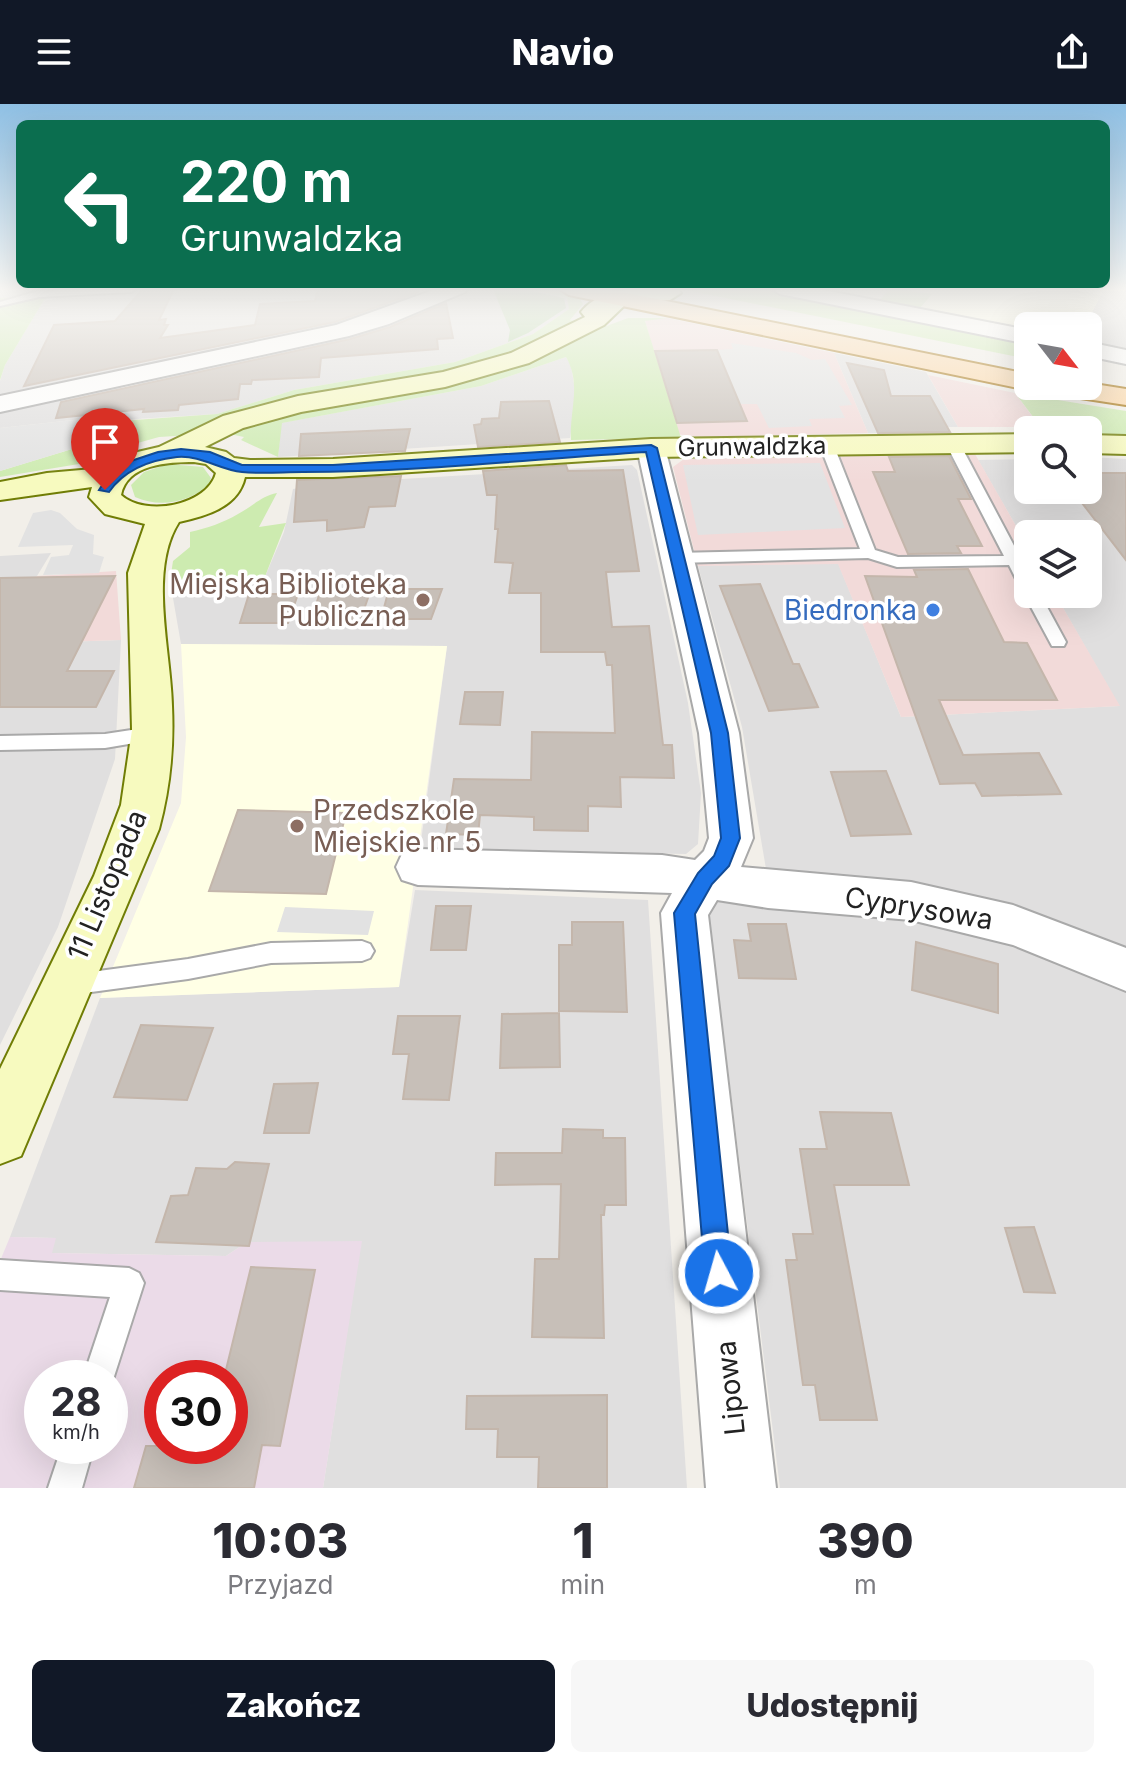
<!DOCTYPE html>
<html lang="pl">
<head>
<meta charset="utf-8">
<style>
	:root { --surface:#fff; --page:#f7f7f7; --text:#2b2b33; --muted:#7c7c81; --accent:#111827 }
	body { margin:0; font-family:Inter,sans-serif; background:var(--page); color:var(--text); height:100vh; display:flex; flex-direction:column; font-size:30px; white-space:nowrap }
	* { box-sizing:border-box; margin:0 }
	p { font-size:26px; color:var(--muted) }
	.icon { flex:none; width:44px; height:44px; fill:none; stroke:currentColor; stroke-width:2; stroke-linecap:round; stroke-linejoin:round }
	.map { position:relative; height:1384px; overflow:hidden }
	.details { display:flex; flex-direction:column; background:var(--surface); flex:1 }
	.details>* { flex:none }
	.hud { position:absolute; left:16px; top:16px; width:1094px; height:168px; border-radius:12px; box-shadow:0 8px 32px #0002; background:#0b6e4f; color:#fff; overflow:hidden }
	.needle { width:52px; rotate:121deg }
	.fabs { position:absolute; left:1014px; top:208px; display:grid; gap:16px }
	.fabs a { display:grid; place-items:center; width:88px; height:88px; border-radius:12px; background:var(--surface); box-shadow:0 8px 32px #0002; font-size:40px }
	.speed { position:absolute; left:24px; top:1256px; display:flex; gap:16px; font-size:40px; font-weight:700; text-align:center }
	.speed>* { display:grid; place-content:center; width:104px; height:104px; border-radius:50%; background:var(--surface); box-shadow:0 8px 32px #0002; line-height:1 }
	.speed small { font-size:20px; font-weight:400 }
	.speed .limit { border:12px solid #d22; background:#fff; color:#111 }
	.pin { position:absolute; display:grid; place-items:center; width:68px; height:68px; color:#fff; margin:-82px -34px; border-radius:50% 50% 50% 0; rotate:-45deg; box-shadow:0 0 8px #0007 }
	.pin .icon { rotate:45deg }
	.me { position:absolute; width:88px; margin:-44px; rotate:354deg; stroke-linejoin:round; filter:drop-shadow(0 0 6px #0008) }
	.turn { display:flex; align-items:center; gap:28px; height:168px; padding:0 32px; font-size:36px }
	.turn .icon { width:104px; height:104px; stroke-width:2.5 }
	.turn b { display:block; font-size:56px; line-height:68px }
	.eta { display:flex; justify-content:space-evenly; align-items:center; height:136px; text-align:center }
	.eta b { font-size:48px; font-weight:800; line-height:56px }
	.action { display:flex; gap:16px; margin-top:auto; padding:16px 32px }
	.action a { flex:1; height:92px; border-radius:12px; background:var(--accent); color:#fff; font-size:32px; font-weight:800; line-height:92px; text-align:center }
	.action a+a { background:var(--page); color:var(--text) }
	header { display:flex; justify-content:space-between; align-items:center; height:104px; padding:0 32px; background:var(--accent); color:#fff; font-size:36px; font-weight:800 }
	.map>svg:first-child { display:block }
</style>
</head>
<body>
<header><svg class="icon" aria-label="menu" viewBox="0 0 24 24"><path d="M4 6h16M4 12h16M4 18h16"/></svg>Navio<svg class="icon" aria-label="share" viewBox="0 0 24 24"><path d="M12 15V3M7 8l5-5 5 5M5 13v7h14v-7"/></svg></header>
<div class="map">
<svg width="1126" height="1384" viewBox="0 0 1126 1384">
	<rect width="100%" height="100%" fill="#f2efe9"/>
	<path fill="#e0dfdf" d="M0,184H179L177,190L260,191L263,184H447L356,220L0,295V277L5,261L47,191L0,194Z
		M470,184H524L567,194L569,205L533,230L455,258L294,286L217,310L121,316L141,273L408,210Z
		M1126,184V245L1088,236V222H1085L1103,187H1124Z
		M834,249L926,268L958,323H910L913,329H868Z
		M566,253L571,262L576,292L570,334L278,353L281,319L481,282Z
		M115,279L121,283L110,312L0,324V304Z
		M1088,353L1126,355V1384H780L708,805L766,765L742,623L698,462L838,459L901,613L1119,602L1055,490H1088V430H1028V443L978,356L1028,355V386H1088Z
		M632,361L637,366L688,599L701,689L698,740L686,750L420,745L447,542L181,540L170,477L264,475L284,428L293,385L336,379Z
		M51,449L37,472L0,531V452Z
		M121,536L115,655L58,823L0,941V540Z
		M415,786L648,796L687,1384H323L361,1138H247L226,1152L51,1149L55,1134L10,1133L100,894L399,883Z"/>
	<path fill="#f2dad9" d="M667,214L834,249L868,329L700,333L676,330L645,216Z
		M928,271L1015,289L1040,323H958Z
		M975,350L1028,443V490H1055L1120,602L901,613L838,460L698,462L673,363L684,355H698Z
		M116,467L121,536L0,540V531L37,472Z"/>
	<path fill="#ebdbe8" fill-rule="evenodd" d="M10,1133L56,1134L52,1149L226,1152L247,1138L362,1137L323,1384H0V1157ZM42,1274H110V1342H42ZM162,1274H230V1342H162Z"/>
	<path fill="#ffffe5" d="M902,184H1126L1125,187H1103L1085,222L1028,224L920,204L932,190Z
		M181,540L447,542L399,883L100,894L181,699L186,633Z"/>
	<path fill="#cdebb0" d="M524,184H548L578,192L583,200L570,216L604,223L628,214H667L645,217L681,334L571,336C569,307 582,281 566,253L481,282L282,319L278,353L241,336L244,333L225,329L159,333L120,344L85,359L0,373V367L95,338L107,318L217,310L294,286L455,258L533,230L569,205L567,194Z
		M676,184H760L1028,237V255Z
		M890,184L932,190L920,204L880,196Z
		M47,191L5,261L0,276V194Z
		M1015,289L1126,307V331L1088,330V326H1043Z
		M168,360L203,363L211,374L209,380C190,399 159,404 135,393L131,381L144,368Z
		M277,389L259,423L286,419L264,475L170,477L173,457L190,443V428C207,424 223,419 238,410C252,403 261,392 277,389Z"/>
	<path fill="#add19e" d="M519,184L564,194L566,204L528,229L508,238L510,226L493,185Z"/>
	<path fill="#e2e2e2" d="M731,239L796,249L812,256L825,255L852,301L839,302L845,314L809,315L812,322L769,324L757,300H740L717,246L733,245Z
		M110,312L95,338L0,367V324Z
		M820,359L845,424L698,431L683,361Z
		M51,406L60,409L77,425L94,431L93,450L104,453L99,469L43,471L51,453L69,451L73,441L18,443L33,409Z
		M285,803L374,807L368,831L277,828Z"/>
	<path fill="#c7bfb8" stroke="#c4b6ab" stroke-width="2" d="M418,184V188L335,218L24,282L54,221L115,217L142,186L174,185L159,216L166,215L164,221H168L160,234L255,221L260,200L315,197L318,185Z
		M446,199L453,234L437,235L438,245L321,254L319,273L252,276L251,280H240L238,295L179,301L178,306L143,308L144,305L56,314L61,298L350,235L390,223Z
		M717,246L747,317L677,319L655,247Z
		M847,259L884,266L891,292H930L950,328L878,329Z
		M549,297L560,338L478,343L474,321L481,320L482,315L499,314L501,298Z
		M410,325L405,347L299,352L301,330Z
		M949,352L971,395H958L982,442H957L961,449L908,450L873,368H895L889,353Z
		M566,361L568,367L623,366L639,467L606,468L612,523L649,522L663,641H672L674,674L620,673L621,703L588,702V727L534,726V713L480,711L478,731L446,730L454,675L531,676L532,628L615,629L612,561H607L605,548H541V489H509L513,459L495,458L498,425H495L497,391H487L483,367Z
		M1088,369H1126V456L1072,386H1088Z
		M401,372L395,402L369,403L364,423L327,427V416L294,418L297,376Z
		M968,465L1004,538L1027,539L1057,596H939L963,651L1039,649L1061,690L982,692L975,679L940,680L865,472L917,473L914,466Z
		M115,472L67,567H114L96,603H0V474Z
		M760,480L793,560H799L818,603L769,607L720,482Z
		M389,485H442L431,515H381Z
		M320,488H370L360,517H311Z
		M249,490H298L288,519H240Z
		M465,588H503L500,621L460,620Z
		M886,667L911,730L851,732L831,668Z
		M238,706L346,709L326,790L209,787Z
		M436,802H471L466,846H431Z
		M572,818H623L627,908L559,907V841H572Z
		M748,820H786L796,875L739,874L734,836L751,837Z
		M916,838L998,860V909L912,886Z
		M559,909L560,963L500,964L502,910Z
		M398,912H460L449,996L403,995L409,950H393Z
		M141,921L213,924L187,996L114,993Z
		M318,979L309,1029H264L274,980Z
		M820,1008L891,1009L909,1081H834L877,1316H820L815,1281H803L786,1156H797L793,1130H813L800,1045H827Z
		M563,1025L603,1026V1034H625L626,1101H605L604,1111H601L604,1234L532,1233L535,1155H559L561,1080L495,1081L496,1049H562Z
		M235,1058L269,1060L249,1142L156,1138L171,1092L188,1091L196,1064L227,1065Z
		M1034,1123L1055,1189L1024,1188L1005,1124Z
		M251,1163L315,1166L280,1342L262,1341L254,1384H134L146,1342H230V1274H224Z
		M607,1291V1384H538L539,1353H497L498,1325H466L467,1292Z"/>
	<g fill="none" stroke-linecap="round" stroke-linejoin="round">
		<g stroke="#a9a9a9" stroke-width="4">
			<path id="lane" d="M92,184L136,185L131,188L39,193L0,202V198L38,187Z
				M953,336L960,340L1028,468V490H1040L1066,538L1064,542H1052L1024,490L1026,487L1020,483L1009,461L897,463L868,454L675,459L667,454L675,449L860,445L820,342L827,338L834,342L875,446L898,453L1004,452L946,340Z
				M151,623L160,630L158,635L105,644L0,646V632L105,630Z
				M362,837L370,840L374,847L370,854L362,857L271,859L188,875L69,891L61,888L57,881L61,874L69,871L188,855L271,839Z
				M0,1156L129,1164L139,1169L144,1179L110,1285V1274H83L110,1193L0,1186Z
				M62,1342H94L82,1384H48Z"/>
		</g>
		<g stroke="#a9a9a9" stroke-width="4">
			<path id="street" d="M439,184H468L465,188L389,220L349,232L0,308V292L336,221Z
				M770,184H813L1028,226V240L780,190Z
				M1088,238L1126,246V260L1088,252Z
				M651,336L661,338L665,344L739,629L753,734L741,763L911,778L1013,801L1126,844V887L1013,841L911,816L768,804L717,796L708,811L776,1384H706L661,809L672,789L418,781L402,776L396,763L402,750L418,745L662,751L695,756L704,747L709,734L699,629L637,344L641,338Z"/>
		</g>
		<g stroke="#707d05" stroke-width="4">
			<path id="secondary" d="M641,184H677L681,189L670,196L627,199L604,221L529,259L445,283L301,308L243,324L205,343L226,348L234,354L250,356L333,355L651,335L1028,330V348L651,353L333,373H245C238,404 205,412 179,418C148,466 171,547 172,602C174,644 170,684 159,725L21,1052L0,1060V965L94,772L121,701L132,626L128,469L145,420L105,410L89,393L92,383L0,396V378L47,369L104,364L129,350L159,343L223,312L298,292L443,268L511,249L585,213L581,208C595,190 620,186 641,184ZM194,358L206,360L216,369C207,402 145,413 121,391C127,360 168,358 194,358Z
				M1088,331L1126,332V350L1088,349Z"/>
		</g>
		<g stroke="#a06b00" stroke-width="4">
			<path id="primary" d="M558,184H602L1028,270V282H1038L1028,286L569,191Z
				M1088,279L1126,285V301L1054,290L1045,288L1041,282H1088Z"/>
		</g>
		<use href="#lane" fill="#fff" fill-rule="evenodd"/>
		<use href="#street" fill="#fff" fill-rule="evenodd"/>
		<use href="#secondary" fill="#f7fabf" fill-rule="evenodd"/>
		<use href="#primary" fill="#fcd6a4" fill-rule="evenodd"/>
	</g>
	<linearGradient id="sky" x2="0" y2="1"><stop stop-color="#8fc0e4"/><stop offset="0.49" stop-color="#f9f8f5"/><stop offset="1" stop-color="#f9f8f5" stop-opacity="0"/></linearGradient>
	<rect width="1126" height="378" fill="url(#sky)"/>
	<path fill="#1a73e8" stroke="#114b97" stroke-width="2" d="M651,341L657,344L728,629L740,734L729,762L712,780L695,810L732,1169L728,1179L719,1183L709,1179L705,1169L674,809L698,769L714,752L721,734L711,629L646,348C532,355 417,368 303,368C283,368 262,370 242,368C219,366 202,351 177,353C149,356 125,365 109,388L99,386L110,369L125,359L158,348L181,345L210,348L242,361H333Z"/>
	<g fill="#8d6e63" stroke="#fff" stroke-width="3">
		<circle cx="423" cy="496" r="8"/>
		<circle cx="297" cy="722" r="8"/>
	</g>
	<circle fill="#3f7fe0" stroke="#fff" stroke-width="3" cx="933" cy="506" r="8"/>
	<g text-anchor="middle" stroke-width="7" stroke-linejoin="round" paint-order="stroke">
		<g font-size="24" fill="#222" stroke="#fff">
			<text transform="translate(752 343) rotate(-1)" y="8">Grunwaldzka</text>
		</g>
		<g font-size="28" fill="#785e54" stroke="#fff" text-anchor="end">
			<text x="407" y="490">Miejska Biblioteka<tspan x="407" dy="32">Publiczna</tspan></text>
			<text x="313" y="716" text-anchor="start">Przedszkole<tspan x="313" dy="32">Miejskie nr 5</tspan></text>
		</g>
		<g font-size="28" fill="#366cbe" stroke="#fff" text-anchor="end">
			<text x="917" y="516">Biedronka</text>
		</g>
		<g font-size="28" fill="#222" stroke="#fff">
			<text transform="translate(107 781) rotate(-67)" y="10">11 Listopada</text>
			<text transform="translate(919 804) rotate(9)" y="10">Cyprysowa</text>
			<text transform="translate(730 1284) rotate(-96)" y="10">Lipowa</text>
		</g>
	</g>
</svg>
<div class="fabs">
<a><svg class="needle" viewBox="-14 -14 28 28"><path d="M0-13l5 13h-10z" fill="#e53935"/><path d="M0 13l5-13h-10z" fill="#7c7c81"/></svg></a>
<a><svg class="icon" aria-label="search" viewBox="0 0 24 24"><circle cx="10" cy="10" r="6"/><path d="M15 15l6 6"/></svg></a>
<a><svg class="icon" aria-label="layers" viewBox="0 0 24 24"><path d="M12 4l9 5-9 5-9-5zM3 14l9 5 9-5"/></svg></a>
</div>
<div class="speed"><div>28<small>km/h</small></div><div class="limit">30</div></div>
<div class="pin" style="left:105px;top:386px;background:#d93025"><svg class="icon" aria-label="arrive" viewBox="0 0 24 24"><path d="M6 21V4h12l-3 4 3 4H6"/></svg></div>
<svg class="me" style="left:719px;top:1169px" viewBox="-20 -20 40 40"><circle r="17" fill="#1a73e8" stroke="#fff" stroke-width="3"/><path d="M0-11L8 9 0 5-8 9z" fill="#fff"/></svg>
<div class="hud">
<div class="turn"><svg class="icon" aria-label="left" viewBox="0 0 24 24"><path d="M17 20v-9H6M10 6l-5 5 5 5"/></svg><div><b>220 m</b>Grunwaldzka</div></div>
</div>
</div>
<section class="details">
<div class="eta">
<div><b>10:03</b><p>Przyjazd</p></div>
<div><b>1</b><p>min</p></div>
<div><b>390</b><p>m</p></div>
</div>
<div class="action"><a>Zakończ</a><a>Udostępnij</a></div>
</section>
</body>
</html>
